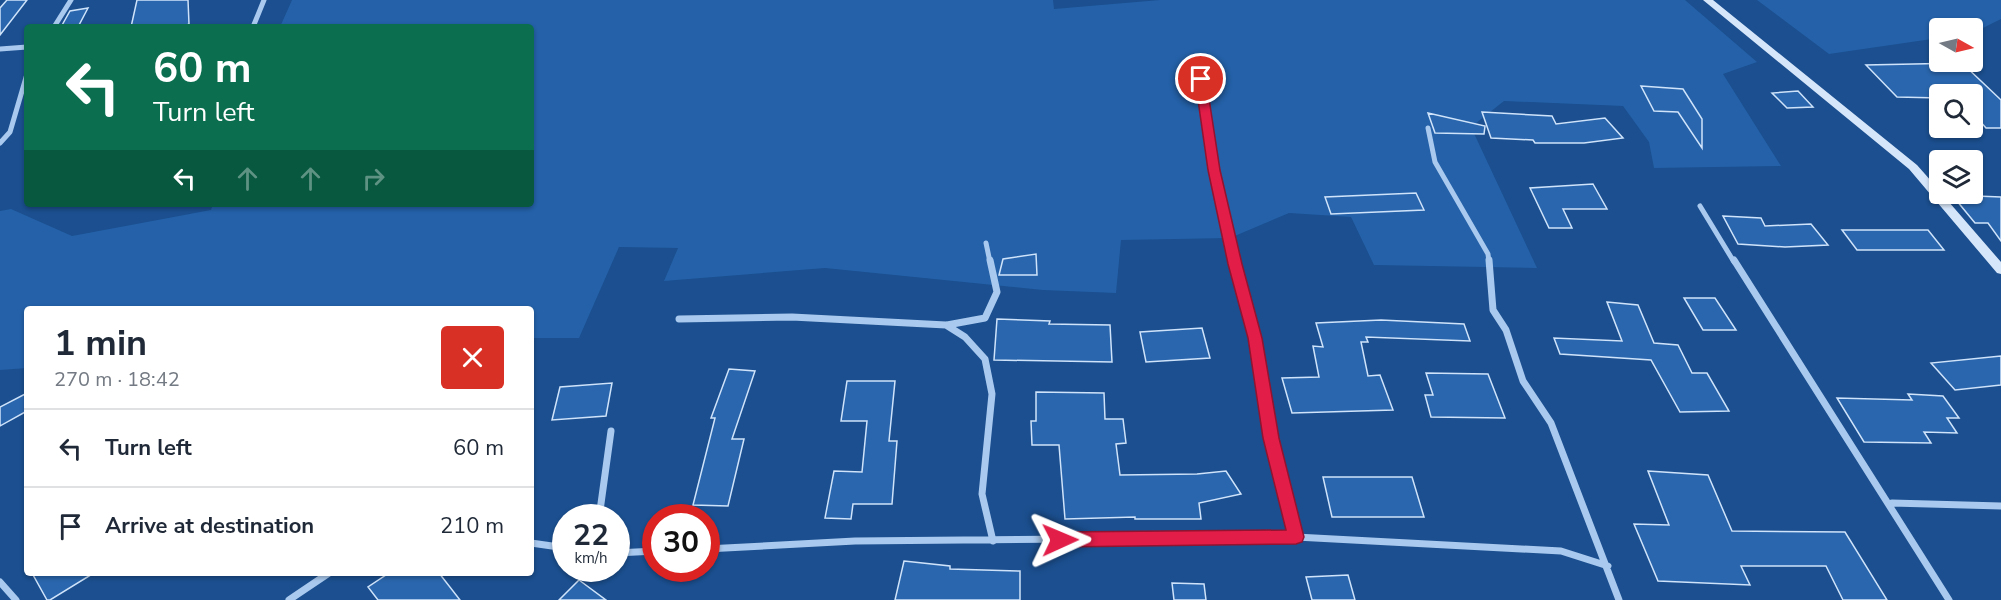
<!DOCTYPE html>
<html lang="en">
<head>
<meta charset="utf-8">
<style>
	:root { --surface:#fff; --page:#f6f6f7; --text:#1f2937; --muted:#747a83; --line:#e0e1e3 }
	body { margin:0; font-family:"Nunito Sans",sans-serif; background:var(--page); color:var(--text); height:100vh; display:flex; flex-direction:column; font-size:22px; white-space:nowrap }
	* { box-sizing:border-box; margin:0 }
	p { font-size:20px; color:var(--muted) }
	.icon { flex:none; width:33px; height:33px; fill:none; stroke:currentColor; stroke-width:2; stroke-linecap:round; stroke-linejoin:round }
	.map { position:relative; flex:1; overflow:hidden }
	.side { position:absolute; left:24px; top:306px; width:510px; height:270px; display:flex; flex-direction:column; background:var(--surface); border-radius:6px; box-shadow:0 2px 4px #0004 }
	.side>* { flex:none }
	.hud { position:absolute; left:24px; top:24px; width:510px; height:183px; border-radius:6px; box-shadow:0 2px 4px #0004; background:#0b6e4f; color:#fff; overflow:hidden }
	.needle { width:39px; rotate:98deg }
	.fabs { position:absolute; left:1929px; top:18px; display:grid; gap:12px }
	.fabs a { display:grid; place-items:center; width:54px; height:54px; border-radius:6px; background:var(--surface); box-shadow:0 2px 4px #0004; font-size:30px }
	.speed { position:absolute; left:552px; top:504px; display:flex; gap:12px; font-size:30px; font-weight:700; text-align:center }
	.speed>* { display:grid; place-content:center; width:78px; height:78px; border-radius:50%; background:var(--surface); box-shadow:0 2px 4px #0004; line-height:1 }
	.speed small { font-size:15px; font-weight:400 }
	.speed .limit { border:9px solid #d22; background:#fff; color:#111 }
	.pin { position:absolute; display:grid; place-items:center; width:51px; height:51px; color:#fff; margin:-26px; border:3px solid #fff; border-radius:50%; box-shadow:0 2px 6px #0007 }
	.me { position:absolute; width:66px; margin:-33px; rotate:89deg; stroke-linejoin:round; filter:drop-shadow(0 0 4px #0008) }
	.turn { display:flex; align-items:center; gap:21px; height:126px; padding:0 30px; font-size:27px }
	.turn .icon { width:78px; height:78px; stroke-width:2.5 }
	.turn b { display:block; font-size:42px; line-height:51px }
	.lanes { display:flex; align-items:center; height:57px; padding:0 30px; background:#0003; justify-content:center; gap:30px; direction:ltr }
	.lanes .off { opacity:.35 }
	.round { display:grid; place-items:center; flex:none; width:63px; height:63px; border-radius:6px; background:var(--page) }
	.head { display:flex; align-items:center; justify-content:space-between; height:102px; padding:0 30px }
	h1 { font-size:36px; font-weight:700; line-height:45px }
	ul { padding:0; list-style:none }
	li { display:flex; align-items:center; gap:18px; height:78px; padding:0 30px; border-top:2px solid var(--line) }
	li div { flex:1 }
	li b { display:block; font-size:22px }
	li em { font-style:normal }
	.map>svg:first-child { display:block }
</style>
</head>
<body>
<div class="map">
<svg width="2001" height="600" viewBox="0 0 2001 600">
	<rect width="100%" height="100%" fill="#1b4f8f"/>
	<path fill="#2461a8" d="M292,0H1053L1054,9L1160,0H1685L1757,62L1723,74L1781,166L1654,168L1649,142L1623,106L1504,101L1471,127L1537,268L1374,265L1351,217L1289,213L1230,238L1121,240L1116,293L1043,290L825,268L664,281L678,248L619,247L579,338H531V309H27V368L0,370V211L11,209L72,236L211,210L213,204H531V27H280Z
		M1757,0H2001V19L1973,33L1972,28H1940L1939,38L1829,54Z"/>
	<path fill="#2a66ad" stroke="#cfe3fa" stroke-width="1.5" d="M7,0H27L0,35V8Z
		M137,0H188L189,24L183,27H131Z
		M88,8L79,25L61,27L70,11Z
		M1962,63L2001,100V128H1986L1972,112V94H1940V98L1897,97L1866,65Z
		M1641,86L1683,89L1702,119V148L1678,112L1654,111Z
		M1798,91L1813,107L1787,108L1772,93Z
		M1482,112L1552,116L1556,124L1605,118L1623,138L1584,143H1535L1533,140L1491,138Z
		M1428,113L1485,126L1484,134L1435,133Z
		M1593,184L1607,209H1563L1572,228H1549L1530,188Z
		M1416,193L1424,210L1331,214L1325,197Z
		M1952,195L2001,197V241L1988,223H1975Z
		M1723,216L1761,218L1765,226L1811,224L1828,245L1785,247L1738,244Z
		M1842,230H1928L1944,250H1857Z
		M1036,254L1037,275H999L1003,259Z
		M1684,298H1715L1736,330H1703Z
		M1607,302L1638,305L1654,343L1678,345L1692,373H1707L1729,411L1680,412L1651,360L1560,354L1554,338L1622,341Z
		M997,319L1050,321L1049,324L1110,325L1112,362L994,360Z
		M1381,320L1464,324L1470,341L1366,337L1368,342H1361L1368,376L1380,375L1393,410L1292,413L1282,378L1319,377L1313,346L1323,347L1316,323Z
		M1202,328L1210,358L1146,362L1140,332Z
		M2001,356V385L1955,390L1931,363Z
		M729,369L755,371L732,439H744L728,506L693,505L715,418H711Z
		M1426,373L1488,374L1505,418L1431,417L1425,395H1433Z
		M847,381H895L889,441H897L892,504H853L851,519L825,518L834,471L862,472L867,421H841Z
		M612,383L606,416L552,420L560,387Z
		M1036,392L1104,393L1105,419H1123L1126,443L1116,444L1120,475L1197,474L1226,471L1241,494L1199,503L1201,519H1135V517L1065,519L1059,445H1032L1031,421H1036Z
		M27,393V411L0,426V407Z
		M1908,394L1943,396L1959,418H1947L1957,433L1924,432L1931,443L1864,442L1837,398L1912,400Z
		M1648,471L1708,475L1732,531L1845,532L1887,600H1843L1826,566H1741L1750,585L1658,581L1634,524L1669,525Z
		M1323,477H1412L1424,517H1332Z
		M904,561L950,566V569L1020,571V600H895Z
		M32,573H94L50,600H47Z
		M389,573H439L460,600H378L368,587Z
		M1348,575L1355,600H1312L1306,577Z
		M579,580L606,600H559Z
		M1172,583L1204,584L1206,600H1174Z"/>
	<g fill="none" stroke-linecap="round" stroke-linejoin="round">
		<path stroke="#a9c9ee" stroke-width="5" d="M54,27L71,0
			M253,27L264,0
			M0,49L27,47
			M1201,79L1214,170L1234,262
			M1428,128L1435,162L1488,254L1489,262
			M0,143L10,132L27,74
			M1700,206L1734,262
			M986,243L990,262"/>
		<path stroke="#a9c9ee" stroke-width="7" d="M1234,260L1255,338L1271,438L1296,537
			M1489,260L1493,310L1506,330L1523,381L1551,423L1619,600
			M1734,260L1949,600
			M679,319L792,317L946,325L965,337L985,359L992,394L982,494L993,541
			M947,325L985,318L997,292L990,260
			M1892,503L2001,506
			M599,518L611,431
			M531,543L566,548
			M706,549L855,541L1296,537L1561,551L1608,566
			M616,553L656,551
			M0,582L16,600
			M289,600L329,573"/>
		<path fill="#d6e6fa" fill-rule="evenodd" d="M1703,0H1713L1917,165L1940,191V194H1942L2001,262V274L1997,273L1909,169Z"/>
	</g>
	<path fill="#e11d48" stroke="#92132f" stroke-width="1.5" d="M1201,76L1206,79L1220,170L1242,264L1262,338L1279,438L1304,537L1302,542L1296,544L1060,547L1054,545L1051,540L1054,535L1060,532L1286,530L1263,438L1248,338L1228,264L1208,170L1195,79Z"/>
</svg>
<div class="fabs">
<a><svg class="needle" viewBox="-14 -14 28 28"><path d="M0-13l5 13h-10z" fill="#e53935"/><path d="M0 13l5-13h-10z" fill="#747a83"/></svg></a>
<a><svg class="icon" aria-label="search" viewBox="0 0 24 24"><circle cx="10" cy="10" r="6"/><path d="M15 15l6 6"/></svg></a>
<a><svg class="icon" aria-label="layers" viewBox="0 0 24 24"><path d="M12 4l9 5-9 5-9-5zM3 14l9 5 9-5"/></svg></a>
</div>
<div class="speed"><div>22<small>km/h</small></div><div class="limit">30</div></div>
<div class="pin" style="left:1201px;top:79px;background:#d93025"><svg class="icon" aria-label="arrive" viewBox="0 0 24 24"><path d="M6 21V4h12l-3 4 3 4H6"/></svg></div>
<svg class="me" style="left:1060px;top:540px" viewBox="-20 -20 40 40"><path d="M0-17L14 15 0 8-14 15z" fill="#e11d48" stroke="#fff" stroke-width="4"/></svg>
<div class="hud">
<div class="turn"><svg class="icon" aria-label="left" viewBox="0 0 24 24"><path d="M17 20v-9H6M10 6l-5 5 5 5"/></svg><div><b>60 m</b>Turn left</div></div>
<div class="lanes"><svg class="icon" aria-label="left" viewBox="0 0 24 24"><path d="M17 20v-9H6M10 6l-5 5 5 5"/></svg><svg class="icon off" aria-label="ahead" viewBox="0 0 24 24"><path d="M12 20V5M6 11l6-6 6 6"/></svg><svg class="icon off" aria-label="ahead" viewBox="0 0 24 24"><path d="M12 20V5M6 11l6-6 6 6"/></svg><svg class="icon off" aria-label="right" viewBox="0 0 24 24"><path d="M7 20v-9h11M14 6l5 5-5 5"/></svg></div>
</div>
<section class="side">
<div class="head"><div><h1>1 min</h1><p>270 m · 18:42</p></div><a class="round" style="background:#d93025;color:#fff"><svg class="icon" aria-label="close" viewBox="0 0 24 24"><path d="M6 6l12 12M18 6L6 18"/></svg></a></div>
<ul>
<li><svg class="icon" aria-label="left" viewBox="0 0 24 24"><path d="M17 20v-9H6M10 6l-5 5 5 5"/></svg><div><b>Turn left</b></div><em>60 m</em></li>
<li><svg class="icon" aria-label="arrive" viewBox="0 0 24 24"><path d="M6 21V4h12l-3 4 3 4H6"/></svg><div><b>Arrive at destination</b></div><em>210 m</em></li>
</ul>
</section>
</div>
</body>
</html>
